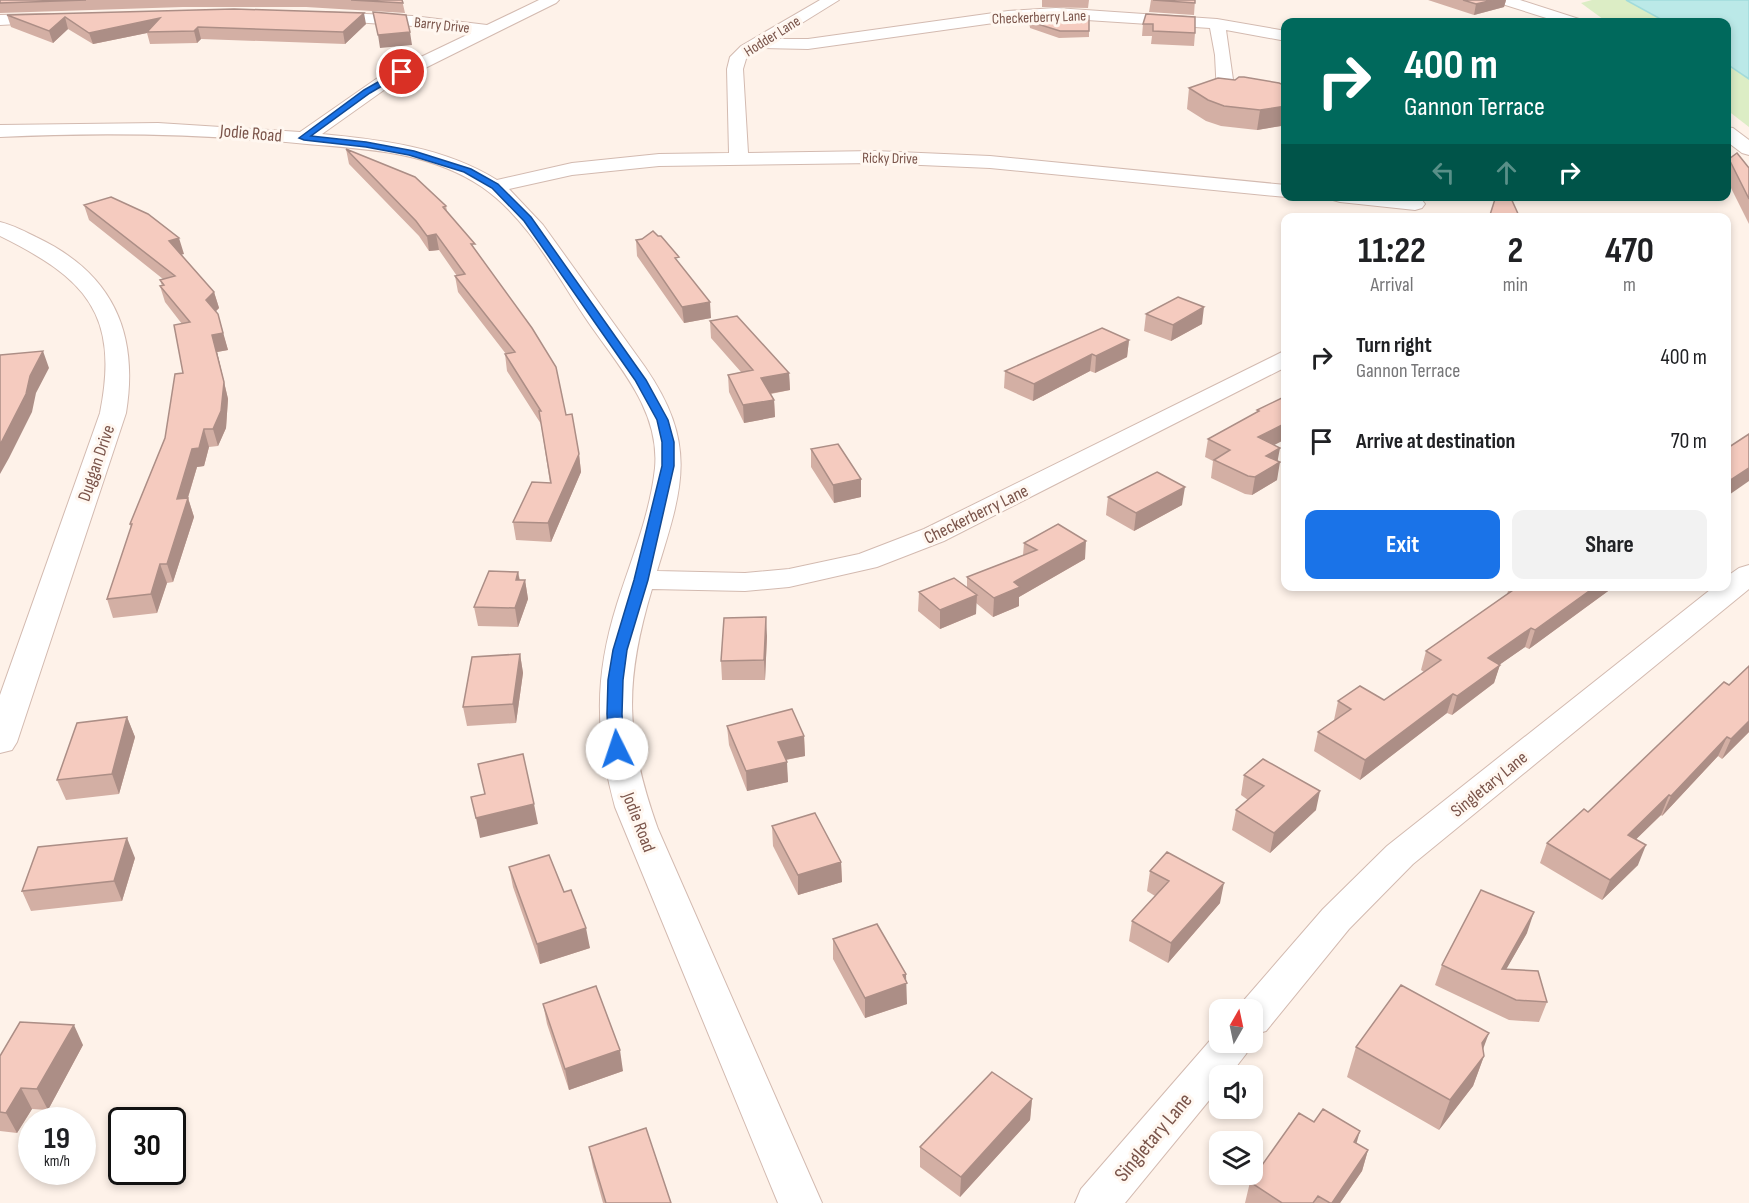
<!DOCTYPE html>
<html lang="en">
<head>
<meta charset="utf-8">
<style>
	:root { --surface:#fff; --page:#f2f2f2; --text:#202124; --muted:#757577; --accent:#1a73e8 }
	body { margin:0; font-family:"Sofia Sans Condensed",sans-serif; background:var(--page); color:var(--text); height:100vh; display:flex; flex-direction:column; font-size:22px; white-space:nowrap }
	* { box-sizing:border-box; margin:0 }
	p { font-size:20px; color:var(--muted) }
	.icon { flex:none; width:33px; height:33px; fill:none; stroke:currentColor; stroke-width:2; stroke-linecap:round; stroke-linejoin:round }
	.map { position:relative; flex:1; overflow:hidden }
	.drawer { position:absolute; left:1281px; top:213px; width:450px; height:378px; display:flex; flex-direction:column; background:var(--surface); border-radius:12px; box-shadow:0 3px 9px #0003 }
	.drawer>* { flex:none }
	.hud { position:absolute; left:1281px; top:18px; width:450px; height:183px; border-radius:12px; box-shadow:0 3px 9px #0003; background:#00695c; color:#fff; overflow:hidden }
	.needle { width:39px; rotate:9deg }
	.buttons { position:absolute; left:1209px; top:999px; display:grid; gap:12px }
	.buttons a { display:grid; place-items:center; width:54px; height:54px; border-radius:12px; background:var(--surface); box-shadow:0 3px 9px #0003; font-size:30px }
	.speed { position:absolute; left:18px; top:1107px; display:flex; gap:12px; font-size:30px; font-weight:700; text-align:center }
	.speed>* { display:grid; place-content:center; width:78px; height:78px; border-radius:50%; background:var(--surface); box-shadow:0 3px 9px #0003; line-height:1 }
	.speed small { font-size:15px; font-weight:400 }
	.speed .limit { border:3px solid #111; border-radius:9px; background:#fff; color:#111 }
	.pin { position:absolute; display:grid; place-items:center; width:51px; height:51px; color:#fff; margin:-26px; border:3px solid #fff; border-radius:50%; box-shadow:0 2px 6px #0007 }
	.me { position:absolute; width:66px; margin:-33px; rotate:356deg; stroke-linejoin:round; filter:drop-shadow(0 0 4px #0008) }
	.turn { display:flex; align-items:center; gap:21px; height:126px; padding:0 24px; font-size:27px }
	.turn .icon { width:78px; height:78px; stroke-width:2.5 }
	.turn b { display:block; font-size:42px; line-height:51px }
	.lanes { display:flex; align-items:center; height:57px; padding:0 24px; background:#0003; justify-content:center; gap:30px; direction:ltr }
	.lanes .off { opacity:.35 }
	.eta { display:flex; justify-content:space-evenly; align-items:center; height:102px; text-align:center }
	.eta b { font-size:36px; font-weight:700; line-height:42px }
	.primary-button { display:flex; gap:12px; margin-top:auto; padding:12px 24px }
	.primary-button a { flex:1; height:69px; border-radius:12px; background:var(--accent); color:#fff; font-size:24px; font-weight:700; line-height:69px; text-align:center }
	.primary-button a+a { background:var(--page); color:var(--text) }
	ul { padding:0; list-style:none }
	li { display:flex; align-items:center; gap:18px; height:84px; padding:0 24px }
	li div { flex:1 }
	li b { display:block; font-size:22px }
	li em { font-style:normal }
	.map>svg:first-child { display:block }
</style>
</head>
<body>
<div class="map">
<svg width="1749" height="1203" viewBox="0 0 1749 1203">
	<rect width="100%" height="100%" fill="#fef2e9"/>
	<path fill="#dcedc5" d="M1592,0H1749V127L1727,110L1726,22H1607L1581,3Z"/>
	<path fill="#bbe9e8" stroke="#a1dbdb" stroke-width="1.5" d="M1626,0H1749V79L1727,64L1726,22H1666Z"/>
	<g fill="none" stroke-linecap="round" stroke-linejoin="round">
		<g stroke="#d3bab0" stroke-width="2">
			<path id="minor" d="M539,0H559L556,3L391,85L322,134C383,140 444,147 497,180L572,163L659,154L729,153L727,69L730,57L741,46L820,0H839L776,39H808L1008,11L1056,8L1217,19L1286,31V41L1226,30L1235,94L1232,98H1220L1217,94L1215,55L1210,28L1056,18L1008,21L808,49L760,48L746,59L743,69L748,153L875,151L990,156L1286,185V196H1288L1286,197L990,168L875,163L659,166L572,175L509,189L543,225L645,367C698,444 683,487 657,571L745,573L789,569L859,554L924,529L1286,350V367L944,541L877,567L789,587L745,591L652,589C624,682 625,737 658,829L822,1203H778L615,807C595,734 594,677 617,604C631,560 650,515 655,468C660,412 621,369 591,326C558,279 531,221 482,187C431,152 367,149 307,144C205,134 103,132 0,137V125L158,123L300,132L379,77L471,33L413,26L324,20L316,15L319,12L413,16L487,25Z
				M1496,0H1520L1579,19L1581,22H1559L1499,3Z
				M48,14L54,16L56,19L54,22L0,25V15Z
				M1726,127L1733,128L1749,140V155L1742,153L1726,141Z
				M1330,196H1401L1422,200L1425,204L1422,208L1415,210L1340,202L1333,200Z
				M0,222C13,225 26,232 38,238C113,274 139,333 126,413L17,742L12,750L0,753V695L100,413C120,313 85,278 0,236Z
				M1749,565V589L1413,864L1349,929L1266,1031L1252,1035V1010H1237L1238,1007L1323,909L1387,846L1715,586H1726V577L1739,568Z
				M1220,1029V1042H1252L1246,1054L1229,1076H1220V1087L1125,1203H1075L1081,1189Z"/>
		</g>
		<use href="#minor" fill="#fff" fill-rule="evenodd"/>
	</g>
	<path fill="#d3afa4" d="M0,0H402L405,13L306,7H183L0,13Z
		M1042,0H1089L1088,8L1042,7Z
		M1151,0H1195L1194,15L1149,12Z
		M1428,0H1506L1504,7L1474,15Z
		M1146,14L1195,33L1194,46L1151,44L1152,36H1142L1143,24Z
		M7,15L366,24L345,44L201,39L197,43L150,44L147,33L93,44L68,29L53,43L11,27Z
		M1029,16L1089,31V37L1059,38L1030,28L1029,22Z
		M1218,78L1281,126L1257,130L1221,126L1206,121L1187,109L1189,88Z
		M346,149L446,206L447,211L476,251L566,415L579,454L581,472L551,542L516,540L513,522L550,483L541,424L507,371L505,354H506L458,292L455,276H457L439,250L429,251L419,236L349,164Z
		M1729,159L1749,168V224L1726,178V165Z
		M84,205L184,254H181L214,292L219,308L216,311L228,350L217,352L228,399L226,428L218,446L209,447L204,466L197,467L188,498L194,517L173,582L167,583L157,613L113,618L107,599L131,528L130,524L165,438L183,373L182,324L165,302L160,286H162L160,280L163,279L89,220Z
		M636,240L679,263L711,318L684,323L637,256Z
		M1146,314L1202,324L1171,341L1144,331Z
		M710,321L789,373L790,390L771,394L774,400L775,417L744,423L729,392L728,375L741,372L711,338Z
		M1129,340L1127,357L1095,373L1090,371L1033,401L1004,388L1005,371Z
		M1286,396L1274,445L1278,461L1277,480L1252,495L1245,494L1211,478L1213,461L1205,457L1208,439L1257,412V410Z
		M811,449L861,497L834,503L811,467Z
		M1108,497L1182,505L1134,531L1106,515Z
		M1024,543L1085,559L1019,597V606L993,617L976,603V614L940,629L918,611L919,592L967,588V577L1023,555Z
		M518,572L520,580H525L528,599L518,627L478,626L474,607Z
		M1615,586L1529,649L1525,647L1500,664L1494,683L1452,715L1447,713L1360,780L1314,751L1318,732L1334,720L1338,701L1384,700L1424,672L1421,670L1426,651L1507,594L1509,588Z
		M767,636L765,680H722L721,661Z
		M520,654L523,673L516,723L467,726L463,707Z
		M1724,682L1749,732L1722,759L1718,756L1662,816L1661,815L1636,839L1638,865L1602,900L1540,863L1547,843L1588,812Z
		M127,717L135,737L119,794L66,800L57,780Z
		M727,726L804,736L805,756L786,760L788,782L747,791L729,745Z
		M1244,775L1316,810L1270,853L1232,830L1236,810L1248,800L1241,795Z
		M772,826L841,862L842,882L798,895L773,846Z
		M135,858L122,901L31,911L22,891Z
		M509,867L564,892L590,948L540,964L513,887Z
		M1150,871L1220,903L1168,963L1129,941L1132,921L1155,896L1147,891Z
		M1527,933L1506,969L1547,1002L1539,1022L1509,1020L1435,985L1442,965Z
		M833,939L907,1004L865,1018L833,959Z
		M543,1004L623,1071L569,1090L547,1024Z
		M83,1045L48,1110L32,1109L17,1133L0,1131V1056Z
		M1356,1047L1483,1049L1484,1056L1473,1086L1439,1130L1347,1077Z
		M1032,1099L1030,1120L960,1197L920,1167V1147Z
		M1314,1122L1368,1150L1362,1171L1340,1203H1245L1250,1182Z
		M589,1147L671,1203H603L593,1167Z"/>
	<path fill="#ac8e86" d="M1493,0H1506L1504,7L1474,15L1476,4Z
		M364,13L366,24L345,44L343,32Z
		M65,17L68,29L53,43L49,31Z
		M160,18L147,32V33L93,44L89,33Z
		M198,27L201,39L197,43L194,31Z
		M410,32L412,45L380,48L378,35Z
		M1286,106V125L1281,126L1257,130L1260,110Z
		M436,234L439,250L429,251L427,236Z
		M179,238L184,254L174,257L169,241Z
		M214,292L219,308L211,316L206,300Z
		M710,302L711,318L684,323L682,307Z
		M1204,307L1202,324L1171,341L1173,325Z
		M218,314L228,350L217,352L228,399L226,428L218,446L213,429L212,335Z
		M1129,340L1127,357L1095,373L1096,356Z
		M43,351L49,368L36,393L32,412L9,458L0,474V445L30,376Z
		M1092,354L1090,371L1033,401L1034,384Z
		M789,373L790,390L762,395L761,378Z
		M774,400L775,417L744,423L743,405Z
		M1286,423V439L1255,455L1258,437Z
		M204,429L209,447L204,466L197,467L185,507L188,498L194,517L173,582L167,564L177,499L192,449Z
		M1280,448L1277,464L1280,462L1277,480L1252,495L1255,477L1266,456Z
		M579,454L581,472L551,542L548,523Z
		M1749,468V481L1726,497V483Z
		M861,479V497L834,503L833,485Z
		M1185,487L1182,505L1134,531L1136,513Z
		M1086,541L1085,559L1019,597V606L993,617L994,598L1014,582Z
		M160,564L167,583L157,613L151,594Z
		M518,572L521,590L525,580L528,599L518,627L515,608L516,580Z
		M1596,586H1615L1529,649L1535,630Z
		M977,595L976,614L940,629V610Z
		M766,617L767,636L765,680L764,660Z
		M1531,628L1525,647L1482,677L1488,658Z
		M520,654L523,673L516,723L513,704Z
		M1500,665L1494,683L1452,715L1457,696Z
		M1453,694L1447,713L1360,780L1365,760Z
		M127,717L135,737L119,794L112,774Z
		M1749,721V732L1722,759L1731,739Z
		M804,736L805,756L779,761L778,742Z
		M1727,737L1718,756L1662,816L1671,796Z
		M787,762L788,782L747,791L746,771Z
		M1320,791L1316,810L1270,853L1274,833Z
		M1669,795L1661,815L1620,855L1628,835Z
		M534,804L538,824L480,838L476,818Z
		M127,838L135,858L122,901L114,881Z
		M1646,845L1638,865L1602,900L1610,880Z
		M841,862L842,882L798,895V875Z
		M1224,883L1220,903L1168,963L1171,943Z
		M1534,912L1527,933L1495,989L1502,969Z
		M586,928L590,948L540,964L537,944Z
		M906,974L907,1004L865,1018V998L903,975Z
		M74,1025L83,1045L48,1110L37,1089Z
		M1489,1033L1478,1063L1484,1056L1473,1086L1439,1130L1450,1100L1482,1043Z
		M620,1050L623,1071L569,1090L565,1069Z
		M21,1088L32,1109L17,1133L6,1113Z
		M1032,1099L1030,1120L960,1197L961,1177Z
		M1360,1131L1354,1152V1142Z
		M1368,1150L1362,1171L1340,1203H1332Z"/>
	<path fill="#f5cbbf" stroke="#ac8e86" stroke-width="1.5" d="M0,0H86L0,3Z
		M351,0H402L403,3Z
		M1153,0H1195V3Z
		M1463,0H1493L1476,4Z
		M234,9L364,13L343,32L198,27L194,31L147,32L160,18L89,33L65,17L49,31L7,15Z
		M373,12L406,15L410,32L378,35Z
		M1056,14L1089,16V31H1060L1031,22L1029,16Z
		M1146,14L1195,17V33L1153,31V24H1143Z
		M1239,77H1244L1279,83L1286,86V106L1260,110L1224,106L1208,100L1189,88L1218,78L1235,80Z
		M346,149L415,177L446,206L443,207L475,244H471L532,328L556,367L566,415L572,414L579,454L548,523L513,522L532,482L551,483L539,411H541L505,354L515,352L455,276L465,274L436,234L427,236L416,221Z
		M1737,153L1749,168V199L1729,159Z
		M1496,196H1510L1519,216L1518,218H1489Z
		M111,197L148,214L179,238L169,241L214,292L206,300L218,314L223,333L212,335L224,382L221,411L213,429H204L199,448L192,449L177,499L188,498L167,564H160L151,594L107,599L132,524H130L165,438L175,374L183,373L174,325L190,322L160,286L164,285L160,280L175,276L84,205Z
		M653,231L658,236H661L679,257L675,258L710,302L682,307L636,240L642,239Z
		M1178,297L1204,307L1173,325L1146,314Z
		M737,316L789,373L761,378L774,400L743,405L728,375L753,370L710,321Z
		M1102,328L1129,340L1096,356L1092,354L1034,384L1005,371Z
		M43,351L30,376L26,394L0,445V355Z
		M1286,396V423L1258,437L1280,448L1266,456L1280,462L1255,477L1248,476L1214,460L1230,450L1208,439L1259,411L1257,410Z
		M1749,434V468L1726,483V449Z
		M838,444L861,479L833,485L811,449Z
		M1157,472L1185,487L1136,513L1108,497Z
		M1058,524L1086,541L1014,582L1020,587L994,598L967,577L1037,550L1024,543Z
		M489,571L518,572L516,580H525L515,608L474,607Z
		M954,578L977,595L940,610L919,592Z
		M1511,586H1596L1535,630L1531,628L1488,658L1500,665L1457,696L1453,694L1365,760L1318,732L1351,709L1338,701L1360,686L1384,700L1441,660L1426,651L1513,590L1509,588Z
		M766,617L764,660L721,661L724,618Z
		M520,654L513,704L463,707L472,657Z
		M1749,666V721L1731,739L1727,737L1671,796L1669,795L1628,835L1646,845L1610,880L1547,843L1584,809L1588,812L1724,682L1729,685Z
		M792,709L804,736L778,742L787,762L746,771L727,726Z
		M127,717L112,774L57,780L77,723Z
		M523,754L534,804L476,818L471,797L485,794L478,764Z
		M1263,759L1320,791L1274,833L1236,810L1264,786L1244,775Z
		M815,813L841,862L798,875L772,826Z
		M127,838L114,881L22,891L38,847Z
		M1167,852L1224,883L1171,943L1132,921L1169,881L1150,871Z
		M549,855L564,892L571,890L586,928L537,944L509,867Z
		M1481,890L1534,912L1502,969L1538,971L1547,1002L1516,1000L1442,965Z
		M877,924L906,974L903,975L907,983L865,998L833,939Z
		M1401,985L1489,1033L1482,1043L1484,1056L1450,1100L1356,1047Z
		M596,986L620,1050L565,1069L543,1004Z
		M20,1022L74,1025L37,1089L21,1088L6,1113L0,1112V1056Z
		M992,1072L1032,1099L961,1177L920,1147Z
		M1323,1109L1360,1131L1354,1142L1368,1150L1332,1203H1330L1318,1196L1313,1203H1282L1250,1182L1299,1113L1314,1122Z
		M646,1128L671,1203H606L589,1147Z"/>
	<path fill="#1a73e8" stroke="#114b97" stroke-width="1.5" d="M399,70L406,72L370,93L311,136L366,142L414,151L471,169L498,184L531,217L646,380L668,420L674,442V466L648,580L627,650L623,680L622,714L624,749L622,753L617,754L609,749L607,714L608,680L613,650L634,580L662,466V442L657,420L635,380L524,221L492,188L464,172L409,155L366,147L304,140L299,138L364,90Z"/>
	<g text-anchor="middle" stroke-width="6" stroke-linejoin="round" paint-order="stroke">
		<g font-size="15" fill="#7a544a" stroke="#fff7f0">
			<text transform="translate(1039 17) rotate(-2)" y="5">Checkerberry Lane</text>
			<text transform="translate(442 25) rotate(6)" y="5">Barry Drive</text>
			<text transform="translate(772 36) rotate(-32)" y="5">Hodder Lane</text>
			<text transform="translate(890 158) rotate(1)" y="5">Ricky Drive</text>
		</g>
		<g font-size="18" fill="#7a544a" stroke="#fff7f0">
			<text transform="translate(251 133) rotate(5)" y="6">Jodie Road</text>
			<text transform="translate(96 463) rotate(-71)" y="6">Duggan Drive</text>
			<text transform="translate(976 514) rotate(-26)" y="6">Checkerberry Lane</text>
			<text transform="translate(1489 784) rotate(-39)" y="6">Singletary Lane</text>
			<text transform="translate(639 822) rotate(69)" y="6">Jodie Road</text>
		</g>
		<g font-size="21" fill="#7a544a" stroke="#fff7f0">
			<text transform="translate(1153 1137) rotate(-50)" y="7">Singletary Lane</text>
		</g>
	</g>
</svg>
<div class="buttons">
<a><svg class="needle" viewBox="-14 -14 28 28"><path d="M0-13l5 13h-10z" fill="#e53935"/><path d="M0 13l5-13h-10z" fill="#757577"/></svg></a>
<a><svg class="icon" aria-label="sound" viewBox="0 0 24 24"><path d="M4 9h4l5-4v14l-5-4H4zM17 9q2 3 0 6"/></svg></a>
<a><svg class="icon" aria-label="layers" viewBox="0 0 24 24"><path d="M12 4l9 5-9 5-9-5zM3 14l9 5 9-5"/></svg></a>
</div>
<div class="speed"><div>19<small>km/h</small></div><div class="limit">30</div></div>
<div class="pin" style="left:402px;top:72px;background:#d93025"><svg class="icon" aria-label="arrive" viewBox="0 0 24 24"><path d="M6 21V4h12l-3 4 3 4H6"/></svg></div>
<svg class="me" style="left:617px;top:749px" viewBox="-20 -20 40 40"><circle r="19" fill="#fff"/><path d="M0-13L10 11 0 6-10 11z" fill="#1a73e8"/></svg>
<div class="hud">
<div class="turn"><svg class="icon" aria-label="right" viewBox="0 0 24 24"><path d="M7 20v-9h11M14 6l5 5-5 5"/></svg><div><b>400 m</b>Gannon Terrace</div></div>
<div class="lanes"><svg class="icon off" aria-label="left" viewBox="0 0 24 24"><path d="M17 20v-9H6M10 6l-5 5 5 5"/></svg><svg class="icon off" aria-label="ahead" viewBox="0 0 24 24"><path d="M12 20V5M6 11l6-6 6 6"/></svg><svg class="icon" aria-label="right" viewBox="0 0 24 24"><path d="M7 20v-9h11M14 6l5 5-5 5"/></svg></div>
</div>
<section class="drawer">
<div class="eta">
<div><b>11:22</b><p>Arrival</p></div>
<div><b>2</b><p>min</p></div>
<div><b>470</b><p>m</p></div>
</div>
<ul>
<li><svg class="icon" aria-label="right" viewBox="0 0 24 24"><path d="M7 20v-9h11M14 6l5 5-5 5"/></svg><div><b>Turn right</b><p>Gannon Terrace</p></div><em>400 m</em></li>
<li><svg class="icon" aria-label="arrive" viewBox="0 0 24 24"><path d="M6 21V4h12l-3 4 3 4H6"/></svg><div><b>Arrive at destination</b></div><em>70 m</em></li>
</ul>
<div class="primary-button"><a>Exit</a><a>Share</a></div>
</section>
</div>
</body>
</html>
